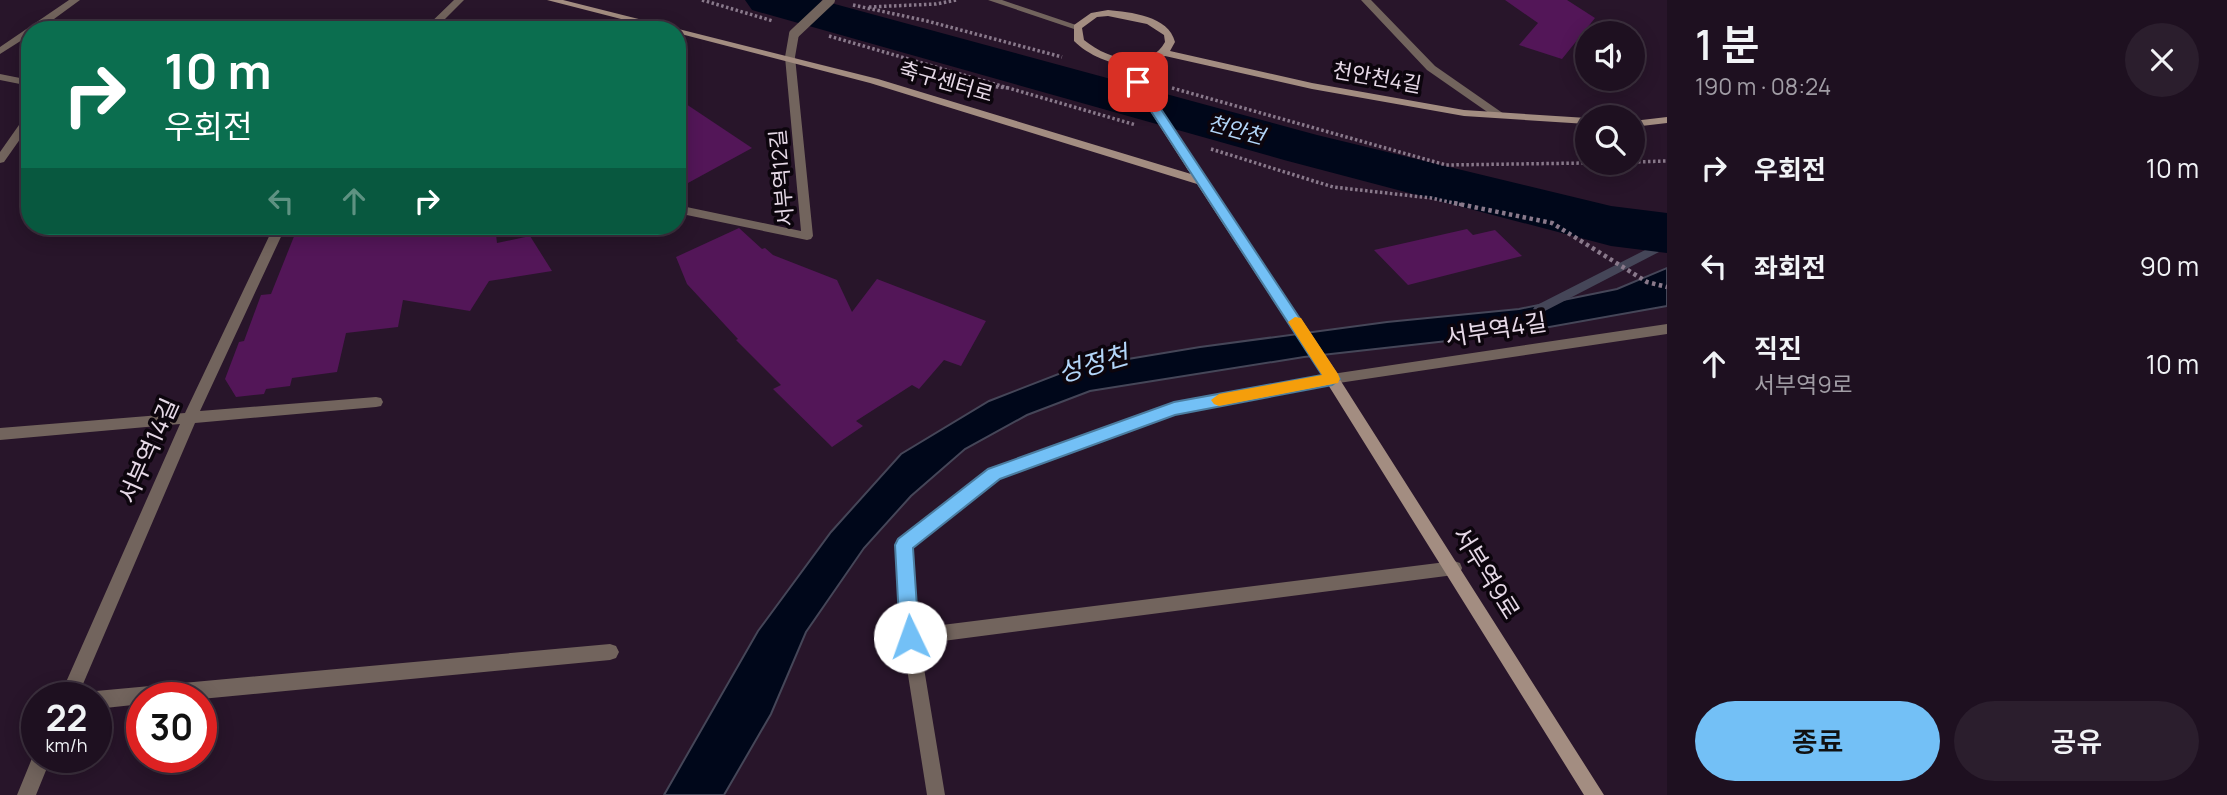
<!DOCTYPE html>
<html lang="ko">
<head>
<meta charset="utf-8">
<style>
	:root { --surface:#1e1020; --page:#2b1e2d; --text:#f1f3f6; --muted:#a19da5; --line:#3c303e; --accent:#73c0f6 }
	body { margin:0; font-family:Manrope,"Noto Sans KR",sans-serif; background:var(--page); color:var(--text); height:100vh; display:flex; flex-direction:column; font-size:26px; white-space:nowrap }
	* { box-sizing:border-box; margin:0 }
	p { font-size:23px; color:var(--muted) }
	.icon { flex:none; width:38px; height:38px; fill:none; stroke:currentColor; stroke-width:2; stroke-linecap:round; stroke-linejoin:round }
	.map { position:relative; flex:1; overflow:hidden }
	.sheet { display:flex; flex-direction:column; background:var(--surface); width:560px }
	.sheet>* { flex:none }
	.banner { position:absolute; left:21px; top:21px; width:665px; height:214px; border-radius:28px; box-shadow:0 4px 18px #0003,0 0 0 2px var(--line); background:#0b6e4f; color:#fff; overflow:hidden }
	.fabs { position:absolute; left:1575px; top:21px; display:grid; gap:14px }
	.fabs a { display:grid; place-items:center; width:70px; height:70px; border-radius:50%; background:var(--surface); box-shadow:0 4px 18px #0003,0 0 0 2px var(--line); font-size:35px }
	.speed { position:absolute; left:21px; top:682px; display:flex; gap:14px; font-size:35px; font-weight:700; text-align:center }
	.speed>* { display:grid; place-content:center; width:91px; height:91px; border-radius:50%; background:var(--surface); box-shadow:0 4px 18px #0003,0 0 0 2px var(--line); line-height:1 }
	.speed small { font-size:18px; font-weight:400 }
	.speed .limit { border:10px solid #d22; background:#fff; color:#111 }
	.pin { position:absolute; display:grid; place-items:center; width:60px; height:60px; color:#fff; margin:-30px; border-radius:14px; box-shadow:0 4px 10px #0006 }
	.me { position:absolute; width:77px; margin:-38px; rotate:357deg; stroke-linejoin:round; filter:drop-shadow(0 0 5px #0008) }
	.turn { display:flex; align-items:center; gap:24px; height:147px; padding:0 28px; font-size:32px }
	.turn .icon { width:91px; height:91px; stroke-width:2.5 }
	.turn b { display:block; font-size:49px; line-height:60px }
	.lanes { display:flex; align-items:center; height:66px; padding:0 28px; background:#0003; justify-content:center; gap:35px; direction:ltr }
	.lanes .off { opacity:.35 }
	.round { display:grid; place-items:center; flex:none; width:74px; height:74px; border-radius:37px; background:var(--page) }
	.headline { display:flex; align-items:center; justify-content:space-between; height:119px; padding:0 28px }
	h1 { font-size:42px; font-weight:600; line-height:52px }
	.action { display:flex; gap:14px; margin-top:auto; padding:14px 28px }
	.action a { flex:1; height:80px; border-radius:42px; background:var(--accent); color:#111; font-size:28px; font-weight:600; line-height:80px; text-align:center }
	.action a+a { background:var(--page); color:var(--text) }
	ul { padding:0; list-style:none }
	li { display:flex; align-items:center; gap:21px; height:98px; padding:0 28px }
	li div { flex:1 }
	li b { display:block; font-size:26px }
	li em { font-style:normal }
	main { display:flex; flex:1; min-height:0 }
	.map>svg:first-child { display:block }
</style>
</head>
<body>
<main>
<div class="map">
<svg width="1667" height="795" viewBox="0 0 1667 795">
	<rect width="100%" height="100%" fill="#28152a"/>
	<path fill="#00071a" stroke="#454658" stroke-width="2" d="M1667,268V306L1510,334L1304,357L1090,391L1027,415L965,449L911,496L864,548L806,632L771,714L724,795H664L758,631L831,532L901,454L989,401L1074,368L1200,347L1387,322L1519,309L1617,289Z"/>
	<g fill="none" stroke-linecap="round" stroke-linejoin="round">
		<path fill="#454658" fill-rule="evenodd" d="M1667,244V252H1659L1543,312L1539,313L1533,309L1535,306L1653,246Z"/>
		<path fill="#00071a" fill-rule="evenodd" d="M745,0H820L1317,135L1611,206L1667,213V253L1611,246L1284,160L752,10Z"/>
	</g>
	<path fill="#531658" d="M1505,0H1567L1595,18L1562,59L1519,45L1538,23Z
		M677,98L752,148L677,189Z
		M352,226H495L497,243L530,236L552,271L489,281L470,311L403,300L398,327L346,333L337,372L292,378L290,386L266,389L264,394L236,397L225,379L239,342L244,341L261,295L271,294L297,229Z
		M739,228L762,249L765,248L773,255L837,280L852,312L877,279L986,321L961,366L944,360L919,389L912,385L856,421L863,426L832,447L773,389L781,385L736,340L738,339L687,284L676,257Z
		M1467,229L1473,235L1495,230L1522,256L1408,285L1374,250Z"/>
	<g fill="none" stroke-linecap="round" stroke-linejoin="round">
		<path stroke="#89798b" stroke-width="3.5" stroke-dasharray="2.5 2.5" stroke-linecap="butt" d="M702,0L773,21
			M853,5L927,21L1062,57
			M869,7L936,4L956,0
			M829,36L1136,125
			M971,84L1008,88
			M1172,88L1446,165L1587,163
			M1211,149L1333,187L1431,198L1463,205
			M1633,162L1667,161"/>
		<path stroke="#89798b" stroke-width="4.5" stroke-dasharray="3.5 3.5" stroke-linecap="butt" d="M1454,203L1552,223L1647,282L1667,287"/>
		<path fill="#72645d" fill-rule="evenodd" d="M69,0H80L39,30H30V35L0,54V47Z
			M454,0H464L434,30H423Z
			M988,0H1002L1082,27L1074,29Z
			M1361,0H1371L1435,66L1504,114V118H1496L1427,70Z
			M794,31L799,34L795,57L813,236L811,239L807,240L677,213V205L801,231L785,57L789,34Z
			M0,74L30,80V86L0,80Z
			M30,114V125L4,162L0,163V152L26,115Z
			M274,226H286L200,411L376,397L381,398L383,402L381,406L376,407L195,423L77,698H59L180,424L0,440V428L185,413Z
			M1667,324V334L1332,384L1175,414L999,478L912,548L918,628L1454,561L1460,563L1462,568L1460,573L1454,575L920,644L945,795H927L902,637L896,545L898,540L989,470L1174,403L1332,374Z
			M610,644L616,646L619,652L616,658L610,660L201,699L142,698V704L96,709V698H88L90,694L96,691Z
			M35,751L37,758H51L36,795H17Z"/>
		<path fill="#a38d81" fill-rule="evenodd" d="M547,0H563L878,79L1191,174L1186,167L1188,165H1196L1337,375L1604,795H1584L1327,383L1197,184L870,83L677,33V30H664Z
			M1108,10C1130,12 1169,16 1175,42L1170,51L1312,83L1464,110L1587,118V124L1464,116L1312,89L1165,56C1139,76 1095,62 1074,41V25L1091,13ZM1108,16L1147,24L1164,35L1165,42C1148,73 1106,58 1084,40L1082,28L1097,17Z
			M1667,117V123L1633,127V121Z"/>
		<path stroke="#72645d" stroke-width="10" d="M794,34L830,0"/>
		<path stroke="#a38d81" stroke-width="10" d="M1124,61L1192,167"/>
	</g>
	<path fill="#73c0f6" stroke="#4b7da0" stroke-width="2" d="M1138,79L1143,82L1340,379L1332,385L1175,415L1000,479L913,548L919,637L917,643L910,646L903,643L900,637L895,545L898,539L988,469L1174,402L1322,375L1132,82Z"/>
	<path fill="#f59e0b" d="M1295,317L1301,318L1338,374L1340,379L1338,383L1219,406L1214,404L1211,400L1219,394L1322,375L1288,322Z"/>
	<g text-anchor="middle" stroke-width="7" stroke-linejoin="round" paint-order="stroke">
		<g font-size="21" fill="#e6d9e7" stroke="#0c050d">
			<text transform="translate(1377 78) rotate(10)" y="7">천안천4길</text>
			<text transform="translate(946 82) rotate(16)" y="7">축구센터로</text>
			<text transform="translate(782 178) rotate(-95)" y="7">서부역12길</text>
		</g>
		<g font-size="21" font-style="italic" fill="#b3d6f9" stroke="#0c050d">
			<text transform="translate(1236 130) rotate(15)" y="7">천안천</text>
		</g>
		<g font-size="24" fill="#e6d9e7" stroke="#0c050d">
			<text transform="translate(1496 330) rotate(-9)" y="8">서부역4길</text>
			<text transform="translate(149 451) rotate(-66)" y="8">서부역14길</text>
			<text transform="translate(1486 573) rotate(58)" y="8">서부역9로</text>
		</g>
		<g font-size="26" font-style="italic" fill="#b3d6f9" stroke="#0c050d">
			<text transform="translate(1093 364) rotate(-16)" y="9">성정천</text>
		</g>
	</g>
</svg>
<div class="fabs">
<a><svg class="icon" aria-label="sound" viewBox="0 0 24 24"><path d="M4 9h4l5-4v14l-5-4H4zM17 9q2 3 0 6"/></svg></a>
<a><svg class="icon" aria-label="search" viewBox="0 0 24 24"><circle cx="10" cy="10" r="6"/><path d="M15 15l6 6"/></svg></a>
</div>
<div class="speed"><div>22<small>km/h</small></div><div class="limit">30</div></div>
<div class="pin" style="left:1138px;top:82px;background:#d93025"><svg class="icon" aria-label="arrive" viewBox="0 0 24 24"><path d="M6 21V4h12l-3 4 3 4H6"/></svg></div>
<svg class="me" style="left:910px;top:637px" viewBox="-20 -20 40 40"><circle r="19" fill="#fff"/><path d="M0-13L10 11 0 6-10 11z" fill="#73c0f6"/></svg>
<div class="banner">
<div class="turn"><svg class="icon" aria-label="right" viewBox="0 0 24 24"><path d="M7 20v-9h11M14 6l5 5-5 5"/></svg><div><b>10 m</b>우회전</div></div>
<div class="lanes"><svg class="icon off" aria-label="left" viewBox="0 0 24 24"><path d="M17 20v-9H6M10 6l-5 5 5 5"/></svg><svg class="icon off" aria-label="ahead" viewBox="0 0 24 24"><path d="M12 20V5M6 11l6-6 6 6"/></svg><svg class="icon" aria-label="right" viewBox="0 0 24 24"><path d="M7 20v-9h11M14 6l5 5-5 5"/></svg></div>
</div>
</div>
<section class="sheet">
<div class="headline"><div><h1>1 분</h1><p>190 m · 08:24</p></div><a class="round"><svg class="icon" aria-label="close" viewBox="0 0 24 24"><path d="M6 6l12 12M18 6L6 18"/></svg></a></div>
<ul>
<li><svg class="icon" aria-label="right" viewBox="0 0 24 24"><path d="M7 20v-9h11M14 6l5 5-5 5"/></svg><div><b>우회전</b></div><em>10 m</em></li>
<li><svg class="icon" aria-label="left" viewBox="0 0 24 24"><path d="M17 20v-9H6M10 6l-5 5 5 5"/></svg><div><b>좌회전</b></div><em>90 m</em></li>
<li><svg class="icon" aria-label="ahead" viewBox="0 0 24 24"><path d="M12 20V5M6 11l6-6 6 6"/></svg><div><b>직진</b><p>서부역9로</p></div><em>10 m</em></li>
</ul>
<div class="action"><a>종료</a><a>공유</a></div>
</section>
</main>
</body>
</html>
